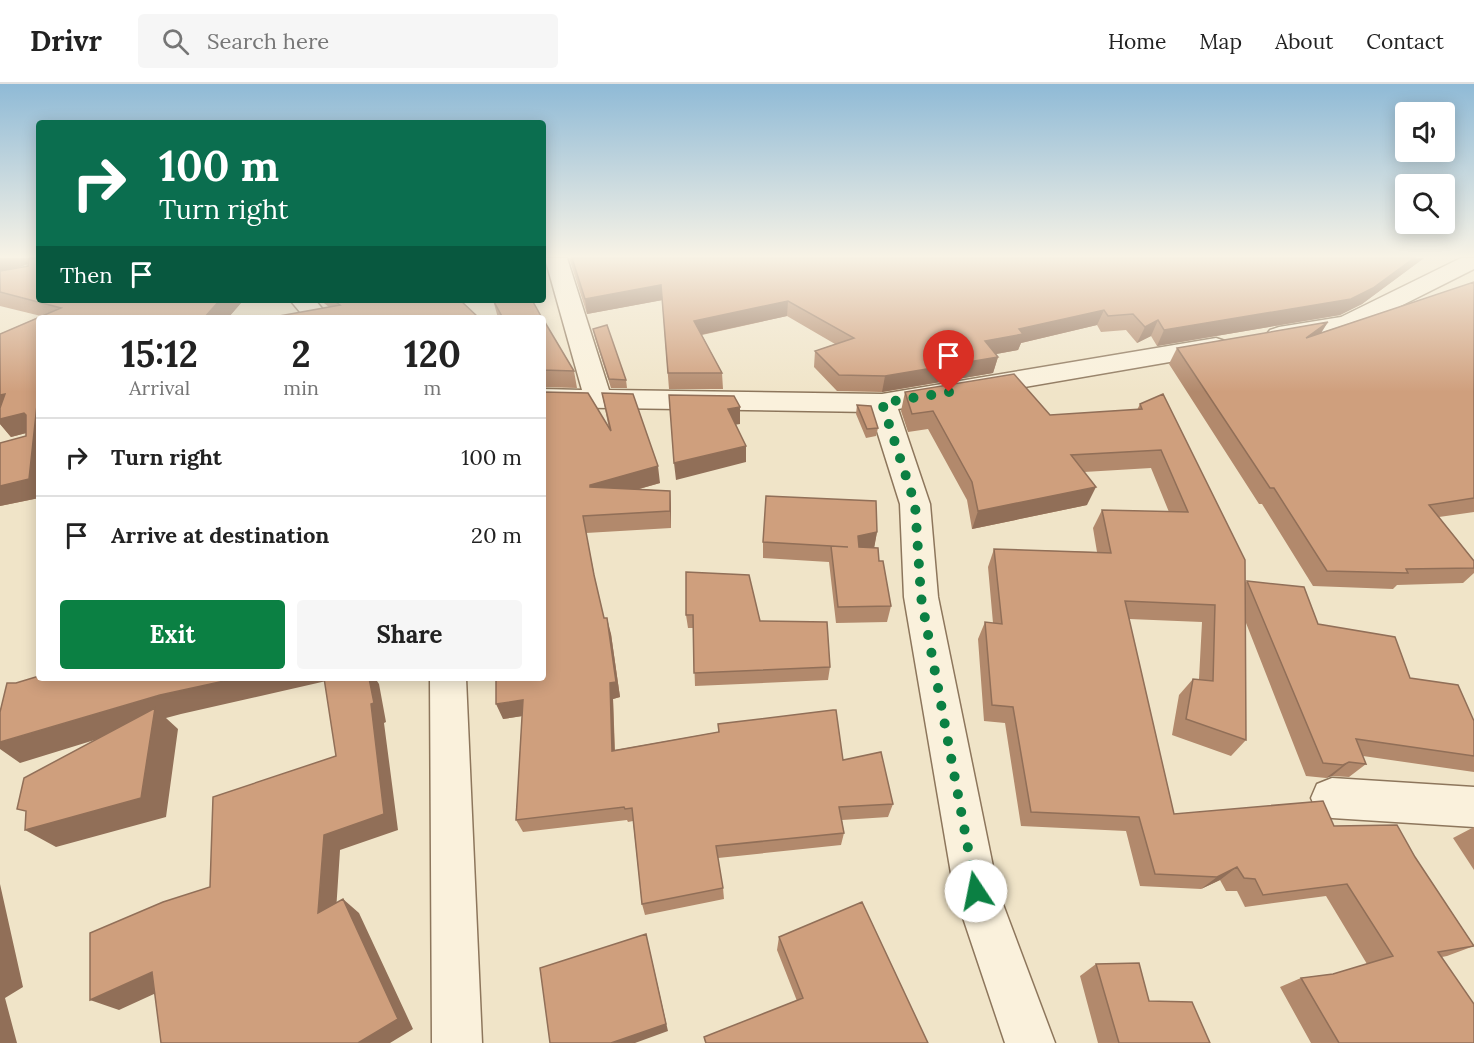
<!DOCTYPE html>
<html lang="en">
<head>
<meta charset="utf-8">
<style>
	:root { --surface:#fff; --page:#f6f6f6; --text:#222; --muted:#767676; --line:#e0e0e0; --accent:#0b8043 }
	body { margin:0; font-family:Lora,serif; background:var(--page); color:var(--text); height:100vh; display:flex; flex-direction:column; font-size:22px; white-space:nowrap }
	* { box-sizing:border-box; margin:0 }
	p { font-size:20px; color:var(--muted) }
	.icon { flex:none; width:33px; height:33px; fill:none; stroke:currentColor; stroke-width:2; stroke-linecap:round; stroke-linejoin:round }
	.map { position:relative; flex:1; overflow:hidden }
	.sheet { position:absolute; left:36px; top:231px; width:510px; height:366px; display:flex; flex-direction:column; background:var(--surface); border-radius:6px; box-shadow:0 3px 15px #0003 }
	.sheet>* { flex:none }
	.banner { position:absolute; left:36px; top:36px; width:510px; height:183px; border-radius:6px; box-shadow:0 3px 15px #0003; background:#0b6e4f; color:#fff; overflow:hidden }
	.buttons { position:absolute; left:1395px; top:18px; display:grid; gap:12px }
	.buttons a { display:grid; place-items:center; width:60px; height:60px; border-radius:6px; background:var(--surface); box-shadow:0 3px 15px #0003; font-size:30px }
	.pin { position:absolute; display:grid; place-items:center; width:51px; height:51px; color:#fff; margin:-62px -26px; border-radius:50% 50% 50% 0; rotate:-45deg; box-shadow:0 0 6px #0007 }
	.pin .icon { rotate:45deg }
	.me { position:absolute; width:66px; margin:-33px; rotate:349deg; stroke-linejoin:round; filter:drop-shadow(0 0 4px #0008) }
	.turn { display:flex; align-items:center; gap:21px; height:126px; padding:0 24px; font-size:27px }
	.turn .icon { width:78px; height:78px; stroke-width:2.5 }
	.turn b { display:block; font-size:42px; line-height:51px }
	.then { display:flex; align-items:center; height:57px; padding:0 24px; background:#0003; gap:12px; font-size:22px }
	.eta { display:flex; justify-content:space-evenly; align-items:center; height:102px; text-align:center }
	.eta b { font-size:36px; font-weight:700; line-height:42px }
	.cta { display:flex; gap:12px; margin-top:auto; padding:12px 24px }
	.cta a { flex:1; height:69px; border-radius:6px; background:var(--accent); color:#fff; font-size:24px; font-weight:700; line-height:69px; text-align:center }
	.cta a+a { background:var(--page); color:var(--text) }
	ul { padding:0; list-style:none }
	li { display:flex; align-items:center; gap:18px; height:78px; padding:0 24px; border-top:2px solid var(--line) }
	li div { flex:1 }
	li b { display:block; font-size:22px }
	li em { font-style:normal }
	header { display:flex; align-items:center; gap:36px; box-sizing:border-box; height:84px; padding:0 30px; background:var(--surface); border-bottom:2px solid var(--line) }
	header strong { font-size:28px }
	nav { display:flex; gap:33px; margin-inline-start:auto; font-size:21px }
	.search { width:420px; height:54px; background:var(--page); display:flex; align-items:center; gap:15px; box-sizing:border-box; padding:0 21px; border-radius:6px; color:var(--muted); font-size:22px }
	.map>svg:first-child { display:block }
</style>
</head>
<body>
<header>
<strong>Drivr</strong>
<div class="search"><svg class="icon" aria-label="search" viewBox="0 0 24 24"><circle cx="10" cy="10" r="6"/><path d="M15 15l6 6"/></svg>Search here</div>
<nav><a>Home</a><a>Map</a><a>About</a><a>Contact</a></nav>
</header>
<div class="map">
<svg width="1474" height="959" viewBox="0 0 1474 959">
	<rect width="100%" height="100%" fill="#f0e4c8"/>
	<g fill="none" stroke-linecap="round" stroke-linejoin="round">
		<g stroke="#8d765c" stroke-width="3">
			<path id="minor" d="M545,174H567L609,306L882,310L1216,254L1225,257L1229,262L1225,267L1216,270L898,325L930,420L938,513L998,807L1055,959H1005L954,807L904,513L900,420L871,328L543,323V305L582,306Z
				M1461,174H1474V185L1357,244L1279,259L1270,256L1266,251L1270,246L1279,243L1341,233Z
				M290,216H315L330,234H305Z
				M430,594H466L482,959H432Z
				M1332,694L1474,703V743L1332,734L1317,728L1311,714L1317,700Z"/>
		</g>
		<use href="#minor" fill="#faf1dc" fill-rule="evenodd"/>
	</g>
	<path fill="#b2896c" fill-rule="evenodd" d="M0,174H39V216H240L241,219L228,234H39V414L0,422V359L26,352V349L11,353L0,340V250L41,232L0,222ZM28,180V182L17,184Z
		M569,174H1424L1362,220L1340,231L1157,262L1151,252L1137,259L1126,246L1101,248L1097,241L1021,259L1018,266L996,270L998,273L993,289L882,308L837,307L814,283L815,267L835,260L787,232L702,251L722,289L723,305H669L662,216L587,230Z
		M1474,198V428L1439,433L1474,477V489L1463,499L1397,501L1393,505L1313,502L1262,420H1259L1169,280L1177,264L1328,238L1320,249Z
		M320,216H460L329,223Z
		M493,216L542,234H498Z
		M543,235L574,287L577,304L543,303Z
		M593,245L626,296L627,304H611L595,254Z
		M543,308L609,345L602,309L660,399L639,405L670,407L671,424V444L586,449L596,499L604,534L611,550L620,613L613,615L615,666L718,648V640L843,676L893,720L888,733L842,736L844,749L841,761L718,774L723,804L724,815L645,831L642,820L633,737L628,738L627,736L523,748L516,736L522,632L503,635Z
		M905,308L1050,331L1137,326L1140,320L1245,499L1247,497L1318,540L1410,594L1474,672V688L1363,672L1366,680L1349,693L1332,692L1326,694L1306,692L1246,539V656L1231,672L1172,651L1179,611L1193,595H1199L1202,538L1129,535L1174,730L1334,742L1415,773L1474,862L1447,872L1442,873L1474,959H1311L1280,903L1301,894L1333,890L1367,880L1326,812L1245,823L1237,807H1226L1220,796L1201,805L1140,802L1126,747L1021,742L1005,639L984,637L978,555L985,538L993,539L988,483L994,465L1097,468L1093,444L1102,426L1169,428L1151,384L1084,388L1087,421L972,445L967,416L928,345L908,348L901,327Z
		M857,321L878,344L876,352L866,354L856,330Z
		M877,448L874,463L879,477L891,522L887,538L836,539L829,478L763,474V458Z
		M686,531L760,537L830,583L828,596L695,602L693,544H688Z
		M1474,743V786L1453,754Z
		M779,853L928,959H705L704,953L797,917L777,866Z
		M1096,880L1149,917L1210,959H1098L1080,892Z"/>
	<path fill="#916f58" d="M0,174H24L28,180L0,190V191Z
		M1414,174H1424L1362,220L1340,231L1157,262L1164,246Z
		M661,201L663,216L587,230L585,215Z
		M220,216H240L241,219L228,234H204Z
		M788,217L787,232L695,252L694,237Z
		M1104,226L1097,241L1021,259L1018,266L980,273L985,257L1019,245Z
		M1158,236L1151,252L1137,259L1145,243Z
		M1328,238L1318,254H1306Z
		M998,273L993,289L882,308L885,292Z
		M5,310L0,333V311Z
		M37,321H39V414L0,422V402L34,347L11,353L0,340V335L24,329L35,342Z
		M740,323V340L728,342V325Z
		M746,362V378L676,396L674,379Z
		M658,382L660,399L593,418L590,401Z
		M1096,403L1087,421L972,445L978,427Z
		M670,407L671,424V444L670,427Z
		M877,448L874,465L855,468L858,452Z
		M607,534L611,550L620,613L613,615L615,681L612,667Z
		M238,594H335V595L181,630L166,634L178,645L166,733L56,763L25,746L153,638L20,679L0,665V658L160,611Z
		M369,594H375L379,600L386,638L384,639L398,746L340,766L335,843L318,829L324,751Z
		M523,616L529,631L503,635L496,620Z
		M1349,678L1332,692L1326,694L1343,681Z
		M1237,783L1220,796L1201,805L1217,793Z
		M0,800L23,903L5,914L17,959H0Z
		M343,815L359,829L413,945L390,959H358Z
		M646,850L668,947L635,959H611Z
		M152,888L178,899L119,926L90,916Z"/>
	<path fill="#cf9f7d" stroke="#916f58" stroke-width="1.5" d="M29,174H39V216H220L204,234H39V321H37L29,395L0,402V359L26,352V331L24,329L0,335V324L5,310L0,311V250L61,224L0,208V187L28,182Z
		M572,174H1414L1373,204L1351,215L1164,246L1158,236L1145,243L1133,230L1108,232L1104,226L1019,245L1023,250L985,257L998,273L885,292L839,291L815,267L854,254L788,217L694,237L722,289H668L661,201L585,215Z
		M1474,198V414L1429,421L1474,477V484L1406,485L1408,489L1327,487L1274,404H1270L1177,264L1328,238L1306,254Z
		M333,216H460L479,234H268L340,221Z
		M493,216H532L542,234H503Z
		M543,235L574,287L543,286Z
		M607,241L626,296L609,295L593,245Z
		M1014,290L1050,331L1142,325L1140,320L1163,310L1245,476L1246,656L1186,635L1193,595L1213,597L1215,521L1125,517L1174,730L1323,717L1334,742L1397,741L1415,773L1474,862L1438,868L1474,920V959H1339L1301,894L1333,890L1393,872L1347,800L1263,811L1255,795L1244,794L1237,783L1217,793L1155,790L1139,733L1031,728L1013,623L992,621L985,538L1002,540L994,465L1111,469L1102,426L1188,428L1161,366L1071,371L1096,403L978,427L972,398L933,327L912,330L905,308Z
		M543,308L588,309L611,347L602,309L633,310L658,382L590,401V403L670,407V427L583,432L594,491L604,534H607L616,598L610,599L612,667L719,648L718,640L833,626H836L843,676L881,668L893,720L839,723L844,749L716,762L723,804L642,820L632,724L625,725L624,723L516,736L523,616L496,620V594H543Z
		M669,311L734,312L740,323L728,325L746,362L674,379Z
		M857,321L871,322L878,344L867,345Z
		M766,412L876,417L877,448L858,452L859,463L878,464L879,477H883L891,522L838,523L831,462L848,463L763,458Z
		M686,488L749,491L760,537L827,538L830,583L694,589L693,531H686Z
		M1247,497L1304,503L1318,540L1395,553L1410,594L1458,601L1474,637V672L1356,655L1366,680L1349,678L1343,681L1323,679Z
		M39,592V594H238L160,611L0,658V628L7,599H16Z
		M324,594H369L374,619L371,620L384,730L324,751L318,829L343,815L398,935L358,959H161L152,888L90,916V849L163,818L210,803L213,713L336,672Z
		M155,624L141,714L25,746L26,727L17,725L24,694Z
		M862,818L928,959H706L704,953L803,914L779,853Z
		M646,850L666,940L611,959H550L540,884Z
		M1139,879L1149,917L1192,918L1210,959H1119L1096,880Z"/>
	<linearGradient id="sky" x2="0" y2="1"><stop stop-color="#8fbad6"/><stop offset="0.56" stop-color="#f8f3e6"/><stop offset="1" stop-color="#f8f3e6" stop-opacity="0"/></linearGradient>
	<rect width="1474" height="308" fill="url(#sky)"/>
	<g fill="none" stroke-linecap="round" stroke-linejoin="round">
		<path stroke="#0b8043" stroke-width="10" stroke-dasharray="0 18" d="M949,308L882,319L915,420L921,513L976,807"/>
	</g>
</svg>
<div class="buttons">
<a><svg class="icon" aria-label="sound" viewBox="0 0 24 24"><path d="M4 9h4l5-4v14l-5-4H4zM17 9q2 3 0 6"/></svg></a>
<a><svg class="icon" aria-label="search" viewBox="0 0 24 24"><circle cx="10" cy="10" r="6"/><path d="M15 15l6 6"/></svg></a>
</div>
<div class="pin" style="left:949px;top:308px;background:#d93025"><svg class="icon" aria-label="arrive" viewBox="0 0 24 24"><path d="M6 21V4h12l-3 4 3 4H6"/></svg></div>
<svg class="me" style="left:976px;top:807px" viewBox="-20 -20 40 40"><circle r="19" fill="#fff"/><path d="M0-13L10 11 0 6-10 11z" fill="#0b8043"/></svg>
<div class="banner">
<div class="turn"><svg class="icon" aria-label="right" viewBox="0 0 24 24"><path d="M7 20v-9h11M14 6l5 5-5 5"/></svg><div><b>100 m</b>Turn right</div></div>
<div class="then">Then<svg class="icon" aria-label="arrive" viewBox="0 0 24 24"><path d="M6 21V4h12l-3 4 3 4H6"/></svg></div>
</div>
<section class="sheet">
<div class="eta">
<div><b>15:12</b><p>Arrival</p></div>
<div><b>2</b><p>min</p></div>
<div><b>120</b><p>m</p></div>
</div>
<ul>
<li><svg class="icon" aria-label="right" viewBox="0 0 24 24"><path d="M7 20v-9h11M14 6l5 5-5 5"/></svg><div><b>Turn right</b></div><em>100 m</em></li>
<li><svg class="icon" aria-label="arrive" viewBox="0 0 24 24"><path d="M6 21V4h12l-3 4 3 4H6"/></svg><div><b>Arrive at destination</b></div><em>20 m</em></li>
</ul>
<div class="cta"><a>Exit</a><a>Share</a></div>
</section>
</div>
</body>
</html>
